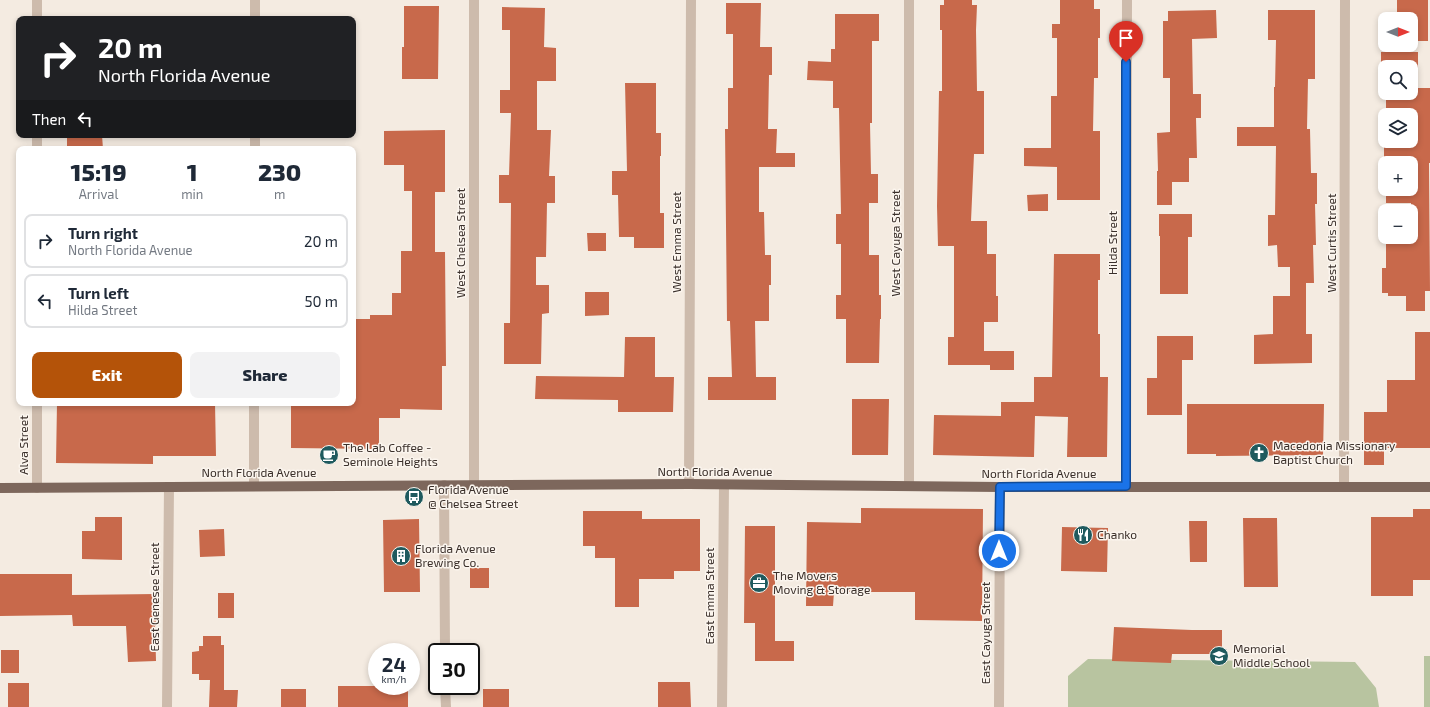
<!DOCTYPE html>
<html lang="en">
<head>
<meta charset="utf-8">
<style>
	:root { --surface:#fff; --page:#f2f2f3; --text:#1f2937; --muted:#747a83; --line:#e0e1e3; --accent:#b45309 }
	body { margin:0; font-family:"Exo 2",sans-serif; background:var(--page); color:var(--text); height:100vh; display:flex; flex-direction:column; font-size:15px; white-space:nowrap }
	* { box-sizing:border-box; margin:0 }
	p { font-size:13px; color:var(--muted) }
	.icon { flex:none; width:22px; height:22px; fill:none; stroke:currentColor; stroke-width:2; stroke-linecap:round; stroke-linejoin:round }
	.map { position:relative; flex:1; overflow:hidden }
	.panel { position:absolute; left:16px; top:146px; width:340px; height:260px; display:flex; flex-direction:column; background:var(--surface); border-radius:8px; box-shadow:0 2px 6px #0003 }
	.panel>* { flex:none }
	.hud { position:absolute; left:16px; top:16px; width:340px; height:122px; border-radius:8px; box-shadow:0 2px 6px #0003; background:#202124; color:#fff; overflow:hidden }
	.needle { width:26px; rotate:90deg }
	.buttons { position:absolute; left:1378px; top:12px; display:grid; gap:8px }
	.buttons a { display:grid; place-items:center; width:40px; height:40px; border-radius:8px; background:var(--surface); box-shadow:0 2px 6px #0003; font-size:20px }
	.speed { position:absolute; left:368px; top:643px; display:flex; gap:8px; font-size:20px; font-weight:700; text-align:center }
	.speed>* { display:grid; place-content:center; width:52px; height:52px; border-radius:50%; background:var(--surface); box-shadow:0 2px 6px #0003; line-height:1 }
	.speed small { font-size:10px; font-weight:400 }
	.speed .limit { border:2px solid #111; border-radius:6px; background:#fff; color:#111 }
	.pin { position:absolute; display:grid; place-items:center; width:34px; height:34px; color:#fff; margin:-41px -17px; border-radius:50% 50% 50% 0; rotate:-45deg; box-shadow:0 0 4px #0007 }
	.pin .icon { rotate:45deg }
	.me { position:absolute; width:44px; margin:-22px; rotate:0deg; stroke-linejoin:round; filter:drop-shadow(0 0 3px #0008) }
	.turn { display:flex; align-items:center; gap:14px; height:84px; padding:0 16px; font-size:18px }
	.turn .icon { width:52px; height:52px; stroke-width:2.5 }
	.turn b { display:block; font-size:28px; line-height:34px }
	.then { display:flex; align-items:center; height:38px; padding:0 16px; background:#0003; gap:8px; font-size:15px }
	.eta { display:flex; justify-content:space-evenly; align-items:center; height:68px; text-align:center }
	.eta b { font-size:24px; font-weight:800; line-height:28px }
	.primary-button { display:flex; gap:8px; margin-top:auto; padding:8px 16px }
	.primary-button a { flex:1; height:46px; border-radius:8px; background:var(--accent); color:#fff; font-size:16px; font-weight:800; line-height:46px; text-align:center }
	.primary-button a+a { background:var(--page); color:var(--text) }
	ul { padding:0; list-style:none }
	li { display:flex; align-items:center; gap:12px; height:54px; margin:0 8px 6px; padding:0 8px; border:2px solid var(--line); border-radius:8px }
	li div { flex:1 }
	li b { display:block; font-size:15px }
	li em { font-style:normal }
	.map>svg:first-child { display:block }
</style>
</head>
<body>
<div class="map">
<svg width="1430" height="707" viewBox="0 0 1430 707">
	<rect width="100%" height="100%" fill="#f4ebe1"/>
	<path fill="#b8c4a0" d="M1424,656H1430V707H1424Z
		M1088,659L1355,662L1376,688L1379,707H1068V676Z"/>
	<path fill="#c8694b" d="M944,0H972V5H977L976,30L977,91H984V154H974L971,221H987V254H996V296H998V322H984V351H1014V370H990V365H948V337H954V246H938L937,206L939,91H942V30H940V5H944Z
		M1060,0H1094V9H1100V38H1098V78H1094L1093,131H1100V200H1057V167L1024,166V148H1051V96H1057V38H1052V24H1060Z
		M1397,0H1428V41H1411V19H1397Z
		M726,3H761L760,47H772V75H769L768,129H777L776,153H795V167H759V212H764L765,255H771V285H769V321H755L756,377H776V400H708V377H732L730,321H727L725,129H728V88H733V34H726Z
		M404,6H439L438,79H402V47H404Z
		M502,7L545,8L544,47L556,48V81H537V130H551L549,176H555V203H547L546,257H536V285H549V313L542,314L541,364H504V323H510L511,203H499V175H509L511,113H500V90H510V30H502Z
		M1216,10L1217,38L1192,39L1193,94H1201V118H1196L1197,158H1189V182H1172V205H1157V171H1158L1157,133L1170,132V78H1163V21H1168V11Z
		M1268,10H1315V79H1308L1307,129H1310L1311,173H1317V204H1315L1316,245H1313L1314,283H1306V334H1312V363L1254,364V335L1273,334V296H1290V267H1278L1277,245L1268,246V215H1275L1276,146H1237V127H1274V87H1275L1276,40H1268Z
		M835,14H879V41H872V123H870L871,174H878V203H869V255H879V295H881V319H880L879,363H846V319H836V295H841V244H836V214H841L839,108H833V81L807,80L808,61L831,62V49H835Z
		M1381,52H1418V88H1430V163H1429L1430,291H1425V311H1406V296H1388V293H1382V268H1386V237H1411V203H1386V189H1411V163H1384V129H1385V141H1411V115H1386V93H1411V67H1385V78H1381Z
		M625,83H656V133H661V156H660V213H664V248H634V237H619L618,195H612V171H627Z
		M445,130V192H435V252H445L446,366H442V410L400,409V418H379V449L291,448V403H353V319H370V315H392V293H401V251H412V191H404V165H384V131Z
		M67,135H102L103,149H67Z
		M1048,194V211H1028L1027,195Z
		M1159,214H1192V237H1188V294H1160V236H1159Z
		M587,233H606V251H588Z
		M1054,254H1100V280H1098V334H1100V377H1108L1107,457H1067L1068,417L1035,416L1034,457L933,455L934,415L1001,416V402H1034V377H1052Z
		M585,292H609V315L585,316Z
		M1415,332H1430V448H1384V465H1364V412H1387V380H1415Z
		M1157,336H1193V360H1182V415H1147V378H1157Z
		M625,337H655V377H674L673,412H618V400L535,399L536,376L624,377Z
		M852,399H889L888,455H852Z
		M57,403H215L216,456H153V464L56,463Z
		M1187,404H1324L1323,455L1216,456V454H1187Z
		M861,508L983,509L982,621L915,620V592H834L833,606H806L807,522L861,523Z
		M1413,509H1430V580H1413V596H1371V517H1413Z
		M583,511H642V519H700V571H674V579H639V607H615V558H595V546H583Z
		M95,517H122V560L82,559V531H95Z
		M1243,518H1277L1278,587H1244Z
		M419,519L420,592H384L383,520Z
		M1189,521H1207V562H1190Z
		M745,526H775V641H794V661H755V623H744Z
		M1062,527L1108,528L1107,572L1061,571Z
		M224,529L225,556L200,557L199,530Z
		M470,568H489V588H470Z
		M0,574H72V595L156,594V626H155L156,661L128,662L126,626H73L72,615L0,616Z
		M218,593H234V618H218Z
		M1114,627L1192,630H1222V654H1172L1171,663L1112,661Z
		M203,636H221V645H224V690H238L237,707H209L210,680H199V674H192V652L199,651V646H203Z
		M1,650H19V673H1Z
		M658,682H690L691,707H658Z
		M8,683H29V707H8Z
		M338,686H408V707H338Z
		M281,689H306V707H281Z
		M483,689H509V707H483Z"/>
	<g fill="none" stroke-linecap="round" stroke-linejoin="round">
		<path stroke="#cdbbac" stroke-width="10" d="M474,0V485
			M909,0V486
			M37,19V0
			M255,19V0
			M37,149V135
			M255,149V135
			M37,403V488
			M254,403V486
			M689,484L691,0
			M444,485L445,652
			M1126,486L1127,0
			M1344,487L1345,0
			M445,686L446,707
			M167,707L169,487
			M722,707L724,485
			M999,707L1000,487"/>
		<path stroke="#7d675c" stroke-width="10" d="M0,488L689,484L1000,487H1430"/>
	</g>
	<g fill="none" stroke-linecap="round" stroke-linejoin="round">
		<g stroke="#114b97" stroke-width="10">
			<path id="route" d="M999,551L1000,487L1126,486V62"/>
		</g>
		<use href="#route" stroke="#1a73e8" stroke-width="7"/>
	</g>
	<defs>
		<g id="church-disc" transform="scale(1)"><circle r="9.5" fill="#1f5a5e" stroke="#fbf5ee"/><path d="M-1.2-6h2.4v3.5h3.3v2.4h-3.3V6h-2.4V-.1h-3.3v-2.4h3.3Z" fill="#fff"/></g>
		<g id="cafe-disc" transform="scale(1)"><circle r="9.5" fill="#1f5a5e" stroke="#fbf5ee"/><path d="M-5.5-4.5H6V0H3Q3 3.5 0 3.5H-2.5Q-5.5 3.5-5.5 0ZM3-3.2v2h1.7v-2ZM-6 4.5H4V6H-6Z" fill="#fff"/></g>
		<g id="bus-disc" transform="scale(1)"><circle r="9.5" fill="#1f5a5e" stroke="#fbf5ee"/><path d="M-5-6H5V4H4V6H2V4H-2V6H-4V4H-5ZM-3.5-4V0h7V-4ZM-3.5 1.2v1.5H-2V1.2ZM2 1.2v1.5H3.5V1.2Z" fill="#fff"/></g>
		<g id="restaurant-disc" transform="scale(1)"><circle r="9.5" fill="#1f5a5e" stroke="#fbf5ee"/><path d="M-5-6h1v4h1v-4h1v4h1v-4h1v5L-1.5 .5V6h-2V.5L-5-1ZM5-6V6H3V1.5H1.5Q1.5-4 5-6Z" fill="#fff"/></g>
		<g id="building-disc" transform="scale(1)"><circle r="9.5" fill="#1f5a5e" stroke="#fbf5ee"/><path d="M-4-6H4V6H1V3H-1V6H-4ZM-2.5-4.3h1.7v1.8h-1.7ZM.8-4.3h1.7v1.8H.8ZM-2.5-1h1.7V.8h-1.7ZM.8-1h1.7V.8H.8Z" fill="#fff"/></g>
		<g id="office-disc" transform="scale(1)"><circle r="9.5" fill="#1f5a5e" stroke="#fbf5ee"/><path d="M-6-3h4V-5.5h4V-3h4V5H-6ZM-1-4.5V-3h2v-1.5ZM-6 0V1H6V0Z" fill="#fff"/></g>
		<g id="school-disc" transform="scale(1)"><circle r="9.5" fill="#1f5a5e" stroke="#fbf5ee"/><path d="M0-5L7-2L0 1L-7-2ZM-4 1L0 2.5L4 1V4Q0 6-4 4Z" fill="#fff"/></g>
	</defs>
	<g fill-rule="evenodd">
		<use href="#church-disc" x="1259" y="453"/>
		<use href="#cafe-disc" x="329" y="455"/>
		<use href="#bus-disc" x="414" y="497"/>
		<use href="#restaurant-disc" x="1083" y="535"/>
		<use href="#building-disc" x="401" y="556"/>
		<use href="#office-disc" x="759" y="583"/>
		<use href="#school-disc" x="1219" y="656"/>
	</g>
	<g text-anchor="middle" stroke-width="3" stroke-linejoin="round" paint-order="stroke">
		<g font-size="12" fill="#3b302b" stroke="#fbf5ee">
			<text transform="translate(677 242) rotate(-90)" y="4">West Emma Street</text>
			<text transform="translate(461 243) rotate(-90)" y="4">West Chelsea Street</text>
			<text transform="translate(896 243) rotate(-90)" y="4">West Cayuga Street</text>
			<text transform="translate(1113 243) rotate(-90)" y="4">Hilda Street</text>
			<text transform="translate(1332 243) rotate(-90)" y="4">West Curtis Street</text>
			<text transform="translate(24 445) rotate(-90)" y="4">Alva Street</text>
			<text x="715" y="476">North Florida Avenue</text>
			<text x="259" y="477">North Florida Avenue</text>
			<text x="1039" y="478">North Florida Avenue</text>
			<text transform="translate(710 596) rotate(-90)" y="4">East Emma Street</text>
			<text transform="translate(155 597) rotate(-90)" y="4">East Genesee Street</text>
			<text transform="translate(986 633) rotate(-90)" y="4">East Cayuga Street</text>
		</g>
		<g font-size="12" fill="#3b302b" stroke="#fbf5ee" text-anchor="start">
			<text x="1273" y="450">Macedonia Missionary<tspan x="1273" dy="14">Baptist Church</tspan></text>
			<text x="343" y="452">The Lab Coffee -<tspan x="343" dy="14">Seminole Heights</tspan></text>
			<text x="428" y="494">Florida Avenue<tspan x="428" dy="14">@ Chelsea Street</tspan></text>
			<text x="1097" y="539">Chanko</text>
			<text x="415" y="553">Florida Avenue<tspan x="415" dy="14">Brewing Co.</tspan></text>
			<text x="773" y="580">The Movers<tspan x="773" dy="14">Moving &amp; Storage</tspan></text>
			<text x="1233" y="653">Memorial<tspan x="1233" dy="14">Middle School</tspan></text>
		</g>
	</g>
</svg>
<div class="buttons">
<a><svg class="needle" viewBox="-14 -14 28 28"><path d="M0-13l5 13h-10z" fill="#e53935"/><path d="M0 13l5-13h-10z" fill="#747a83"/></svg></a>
<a><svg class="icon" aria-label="search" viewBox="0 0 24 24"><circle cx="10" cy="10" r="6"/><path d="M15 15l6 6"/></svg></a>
<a><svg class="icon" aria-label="layers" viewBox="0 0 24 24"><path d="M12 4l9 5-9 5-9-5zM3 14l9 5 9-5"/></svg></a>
<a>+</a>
<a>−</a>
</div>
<div class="speed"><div>24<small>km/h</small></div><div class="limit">30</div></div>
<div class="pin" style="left:1126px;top:62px;background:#d93025"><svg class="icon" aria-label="arrive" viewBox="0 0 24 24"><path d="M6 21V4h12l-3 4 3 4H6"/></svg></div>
<svg class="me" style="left:999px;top:551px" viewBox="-20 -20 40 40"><circle r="17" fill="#1a73e8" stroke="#fff" stroke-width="3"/><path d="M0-11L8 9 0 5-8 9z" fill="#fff"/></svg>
<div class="hud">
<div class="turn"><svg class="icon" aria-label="right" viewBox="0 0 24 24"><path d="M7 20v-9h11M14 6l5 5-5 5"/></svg><div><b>20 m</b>North Florida Avenue</div></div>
<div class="then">Then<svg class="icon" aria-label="left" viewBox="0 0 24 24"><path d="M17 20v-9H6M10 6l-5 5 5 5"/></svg></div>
</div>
<section class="panel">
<div class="eta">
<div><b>15:19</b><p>Arrival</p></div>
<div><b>1</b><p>min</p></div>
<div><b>230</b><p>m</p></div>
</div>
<ul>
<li><svg class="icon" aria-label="right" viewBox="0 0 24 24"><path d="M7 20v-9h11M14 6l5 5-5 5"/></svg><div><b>Turn right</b><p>North Florida Avenue</p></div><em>20 m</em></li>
<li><svg class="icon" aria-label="left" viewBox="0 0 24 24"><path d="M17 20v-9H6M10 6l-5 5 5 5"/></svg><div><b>Turn left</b><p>Hilda Street</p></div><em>50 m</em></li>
</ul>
<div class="primary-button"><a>Exit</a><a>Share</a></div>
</section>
</div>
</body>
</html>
